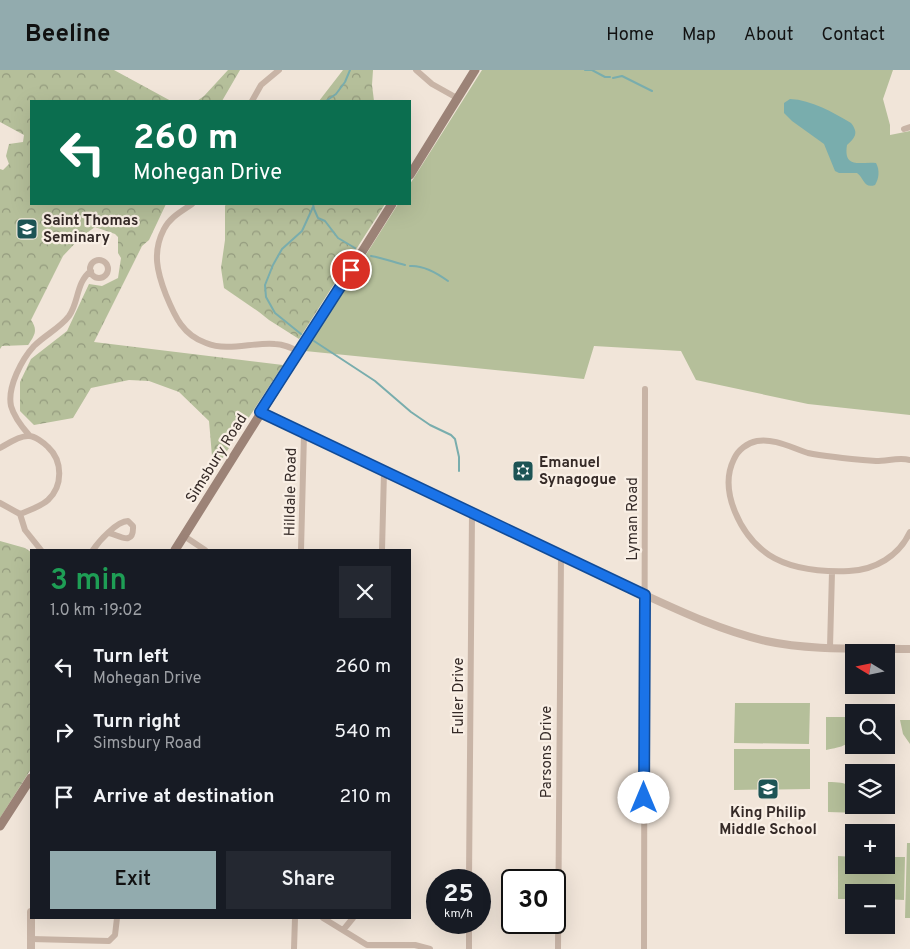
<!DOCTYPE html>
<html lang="en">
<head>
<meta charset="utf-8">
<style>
	:root { --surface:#171b24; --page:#242831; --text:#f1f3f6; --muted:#9ea1a6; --accent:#92abae }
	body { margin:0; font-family:Overpass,sans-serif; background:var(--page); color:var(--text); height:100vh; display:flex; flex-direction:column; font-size:19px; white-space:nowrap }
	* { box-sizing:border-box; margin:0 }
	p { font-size:16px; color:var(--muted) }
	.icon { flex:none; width:28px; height:28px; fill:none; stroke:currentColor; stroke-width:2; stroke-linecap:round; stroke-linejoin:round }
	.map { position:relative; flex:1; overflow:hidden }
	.panel { position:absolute; left:30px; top:479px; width:381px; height:370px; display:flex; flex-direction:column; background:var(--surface); border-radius:0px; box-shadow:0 5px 20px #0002 }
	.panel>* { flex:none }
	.top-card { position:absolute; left:30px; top:30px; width:381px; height:105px; border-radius:0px; box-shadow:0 5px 20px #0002; background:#0b6e4f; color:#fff; overflow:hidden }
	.needle { width:32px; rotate:280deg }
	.buttons { position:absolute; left:845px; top:574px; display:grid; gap:10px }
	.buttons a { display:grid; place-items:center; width:50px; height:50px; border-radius:0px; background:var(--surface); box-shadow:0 5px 20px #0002; font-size:25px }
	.speed { position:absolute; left:426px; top:799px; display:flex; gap:10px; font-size:25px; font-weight:700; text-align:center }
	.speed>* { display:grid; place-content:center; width:65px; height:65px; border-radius:50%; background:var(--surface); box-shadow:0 5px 20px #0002; line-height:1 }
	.speed small { font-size:12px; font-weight:400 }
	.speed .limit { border:2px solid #111; border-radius:8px; background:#fff; color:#111 }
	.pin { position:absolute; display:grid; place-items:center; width:42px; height:42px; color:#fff; margin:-21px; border:2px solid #fff; border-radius:50%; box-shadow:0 1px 5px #0007 }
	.me { position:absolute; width:55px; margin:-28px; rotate:0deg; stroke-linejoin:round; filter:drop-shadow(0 0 4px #0008) }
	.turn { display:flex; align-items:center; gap:18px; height:105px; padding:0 20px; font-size:22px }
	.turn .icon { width:65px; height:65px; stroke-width:2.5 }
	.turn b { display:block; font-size:35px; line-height:42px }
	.round { display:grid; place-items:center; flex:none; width:52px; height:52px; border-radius:0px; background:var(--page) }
	.overview { display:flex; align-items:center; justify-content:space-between; height:85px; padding:0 20px }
	h1 { font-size:30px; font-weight:600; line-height:38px; color:#1e9e55 }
	.action { display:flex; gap:10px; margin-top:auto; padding:10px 20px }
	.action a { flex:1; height:58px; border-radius:0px; background:var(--accent); color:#111; font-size:20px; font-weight:600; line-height:58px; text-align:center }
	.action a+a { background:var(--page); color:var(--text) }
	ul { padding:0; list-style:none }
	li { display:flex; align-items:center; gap:15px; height:65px; padding:0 20px }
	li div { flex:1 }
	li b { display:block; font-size:19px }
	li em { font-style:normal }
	header { display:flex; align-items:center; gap:30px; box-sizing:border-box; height:70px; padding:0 25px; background:var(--accent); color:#111 }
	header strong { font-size:24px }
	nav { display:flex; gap:28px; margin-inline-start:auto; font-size:18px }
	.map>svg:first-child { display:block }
</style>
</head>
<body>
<header>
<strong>Beeline</strong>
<nav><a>Home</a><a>Map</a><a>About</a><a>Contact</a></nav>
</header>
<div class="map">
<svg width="910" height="879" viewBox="0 0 910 879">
	<defs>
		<pattern id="forest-crowns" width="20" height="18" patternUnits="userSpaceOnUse" patternTransform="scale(1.25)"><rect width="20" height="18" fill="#b5bf9a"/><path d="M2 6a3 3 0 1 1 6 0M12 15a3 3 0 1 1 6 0" fill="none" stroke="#949b7e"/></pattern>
	</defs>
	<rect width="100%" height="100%" fill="#f1e5d9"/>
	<path fill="#b5bf9a" d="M482,0H893L883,29L890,55V65L910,61V345L808,334L696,310L681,281L594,276L584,309L305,281L398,134H410V114Z
		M735,633H810L809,674L734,673Z
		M826,647H854C854,673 852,675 826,680Z
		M900,650H910V674L903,664Z
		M734,679H810V719L734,720Z
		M828,712C849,712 854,715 854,735H859L860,743L828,742Z
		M907,773H910V848H905Z
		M838,786L854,787V795H886V787H905L904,830L886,829V822H854V829H838Z"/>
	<path fill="url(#forest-crowns)" d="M0,0H114L171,31H31V134H166L149,170L142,176L94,272L283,295L216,398L212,386L209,351L179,322L149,311L129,310L91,318L73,348L34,355L20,341V312L31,289L67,261L89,214L102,216L118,208L121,188L118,183V167L115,164L95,157L81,167L63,186L31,250C38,260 35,265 28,275L2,276L0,279V99L3,100L9,94L6,86L9,74L23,72L24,65L0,52Z
		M228,0H240L222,31H197L204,26Z
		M343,0H373L372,15L374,31H319Z
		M226,134H385L299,269L269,250L259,242L224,218L221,198L225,170V136Z
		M0,471L25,478L31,482V699L0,748Z"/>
	<path fill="#79adad" d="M790,29C812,30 832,42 851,53C859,63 855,68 847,75C843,100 862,91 876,93C880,100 879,109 875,115C864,119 864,108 857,103H839L835,101L824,74L792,51L784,43V33Z"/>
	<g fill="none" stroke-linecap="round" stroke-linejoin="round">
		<path stroke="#79adad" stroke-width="2" d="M585,0H592L605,7H610
			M613,8L622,6L652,21
			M326,31L336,24L345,12L350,0
			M313,134L314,139L318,148L325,151L338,168L355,178
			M371,186C383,188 393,192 405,195
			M410,196C424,195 437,203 448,211
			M301,264L275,243L266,227L265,215L273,195L282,179L302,161L313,137
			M314,271L375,311L411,342L430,355L451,365L455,369L459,387V401"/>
		<path stroke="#c8b4a6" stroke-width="6" d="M416,0L432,14L457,28
			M252,31L261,15L279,0
			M904,59L910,57
			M192,134C182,141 170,147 164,159C152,182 157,202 166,225C175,247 183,265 206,273C228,282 252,272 275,274C284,274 292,278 300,282
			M90 199a9 9 0 1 1 18 0a9 9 0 1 1-18 0Z
			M29,365C22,357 14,347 11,336C7,317 22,289 34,276C45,265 60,258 69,246C79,232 76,212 91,201
			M0,378C7,374 20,365 29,366C35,366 44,373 48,377C63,391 63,416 48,430C40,437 30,440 20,444L0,433
			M910,390C899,387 888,391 876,391C862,390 848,389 835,387C826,386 817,385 808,383C792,378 774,368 757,371C747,373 738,380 734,389C718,421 741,466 769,485C792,500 822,502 849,501C875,500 899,486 910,462
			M20,444L25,460L41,480
			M184,466L205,480
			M93,480C99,471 117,451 128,451L133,456C134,477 119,465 109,463
			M301,480L304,364
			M382,480L384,402
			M830,577L832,502
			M469,810L472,443
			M323,848L367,875H415L430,879
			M344,859L353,848
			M31,869L109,871L115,865L117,848
			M294,879L295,848
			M469,879V852
			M558,879L561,486
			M644,879L645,319"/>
		<path stroke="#c8b4a6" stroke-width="8" d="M260,342L645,525C684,543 723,561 766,571C812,581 863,578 910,579
			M31,879V842"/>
		<path stroke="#9c8377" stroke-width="9" d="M410,105L475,0
			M175,480L392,134
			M0,756L31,708"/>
	</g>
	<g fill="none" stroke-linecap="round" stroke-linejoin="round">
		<g stroke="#114b97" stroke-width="12">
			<path id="route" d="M351,200L260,342L645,525L644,728"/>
		</g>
		<use href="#route" stroke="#1a73e8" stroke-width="9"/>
	</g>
	<defs>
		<g id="school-square" transform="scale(1.125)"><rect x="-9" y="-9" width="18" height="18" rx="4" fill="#1d5455" stroke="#f9efe5"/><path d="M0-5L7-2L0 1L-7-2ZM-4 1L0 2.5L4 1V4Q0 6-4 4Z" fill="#fff"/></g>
		<g id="synagogue-square" transform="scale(1.125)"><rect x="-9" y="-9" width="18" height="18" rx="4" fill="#1d5455" stroke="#f9efe5"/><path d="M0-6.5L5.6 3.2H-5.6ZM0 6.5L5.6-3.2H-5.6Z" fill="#fff"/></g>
	</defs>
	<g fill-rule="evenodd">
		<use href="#school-square" x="27" y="159"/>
		<use href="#synagogue-square" x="523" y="401"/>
		<use href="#school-square" x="768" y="719"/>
	</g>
	<g text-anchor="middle" stroke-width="4.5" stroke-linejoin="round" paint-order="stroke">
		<g font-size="15" font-weight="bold" fill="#352a27" stroke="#f9efe5" text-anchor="start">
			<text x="43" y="155">Saint Thomas<tspan x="43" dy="17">Seminary</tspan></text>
			<text x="539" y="397">Emanuel<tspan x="539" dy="17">Synagogue</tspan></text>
			<text x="768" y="747" text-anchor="middle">King Philip<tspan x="768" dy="17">Middle School</tspan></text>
		</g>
		<g font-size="15" fill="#352a27" stroke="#f9efe5">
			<text transform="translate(216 388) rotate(-58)" y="5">Simsbury Road</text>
			<text transform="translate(290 422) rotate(-89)" y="5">Hilldale Road</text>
			<text transform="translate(632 449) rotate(-90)" y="5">Lyman Road</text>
			<text transform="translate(458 626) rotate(-90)" y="5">Fuller Drive</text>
			<text transform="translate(546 682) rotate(-90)" y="5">Parsons Drive</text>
		</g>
	</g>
</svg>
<div class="buttons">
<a><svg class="needle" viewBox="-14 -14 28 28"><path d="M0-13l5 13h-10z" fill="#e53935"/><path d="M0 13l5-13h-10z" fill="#9ea1a6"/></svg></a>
<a><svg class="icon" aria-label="search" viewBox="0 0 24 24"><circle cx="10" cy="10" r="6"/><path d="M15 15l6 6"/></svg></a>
<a><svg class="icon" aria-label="layers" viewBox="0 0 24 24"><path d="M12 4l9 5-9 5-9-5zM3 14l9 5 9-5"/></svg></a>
<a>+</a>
<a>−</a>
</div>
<div class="speed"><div>25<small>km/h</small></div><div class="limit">30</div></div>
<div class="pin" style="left:351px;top:200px;background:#d93025"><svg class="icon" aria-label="arrive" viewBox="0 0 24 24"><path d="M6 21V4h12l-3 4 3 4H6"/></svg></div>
<svg class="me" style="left:644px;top:728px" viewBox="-20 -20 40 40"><circle r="19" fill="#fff"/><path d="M0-13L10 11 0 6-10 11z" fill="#1a73e8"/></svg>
<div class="top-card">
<div class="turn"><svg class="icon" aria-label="left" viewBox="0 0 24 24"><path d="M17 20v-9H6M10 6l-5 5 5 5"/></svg><div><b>260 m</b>Mohegan Drive</div></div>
</div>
<section class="panel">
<div class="overview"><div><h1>3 min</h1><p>1.0 km · 19:02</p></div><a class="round"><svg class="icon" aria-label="close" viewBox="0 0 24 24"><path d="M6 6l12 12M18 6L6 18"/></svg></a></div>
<ul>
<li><svg class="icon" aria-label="left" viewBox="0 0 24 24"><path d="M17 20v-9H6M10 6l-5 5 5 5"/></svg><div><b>Turn left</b><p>Mohegan Drive</p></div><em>260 m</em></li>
<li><svg class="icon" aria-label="right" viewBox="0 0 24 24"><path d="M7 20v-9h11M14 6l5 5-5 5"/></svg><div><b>Turn right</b><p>Simsbury Road</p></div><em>540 m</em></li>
<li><svg class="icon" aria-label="arrive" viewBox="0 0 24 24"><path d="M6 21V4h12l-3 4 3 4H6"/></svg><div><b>Arrive at destination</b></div><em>210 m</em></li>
</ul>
<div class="action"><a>Exit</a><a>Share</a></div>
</section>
</div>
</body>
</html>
